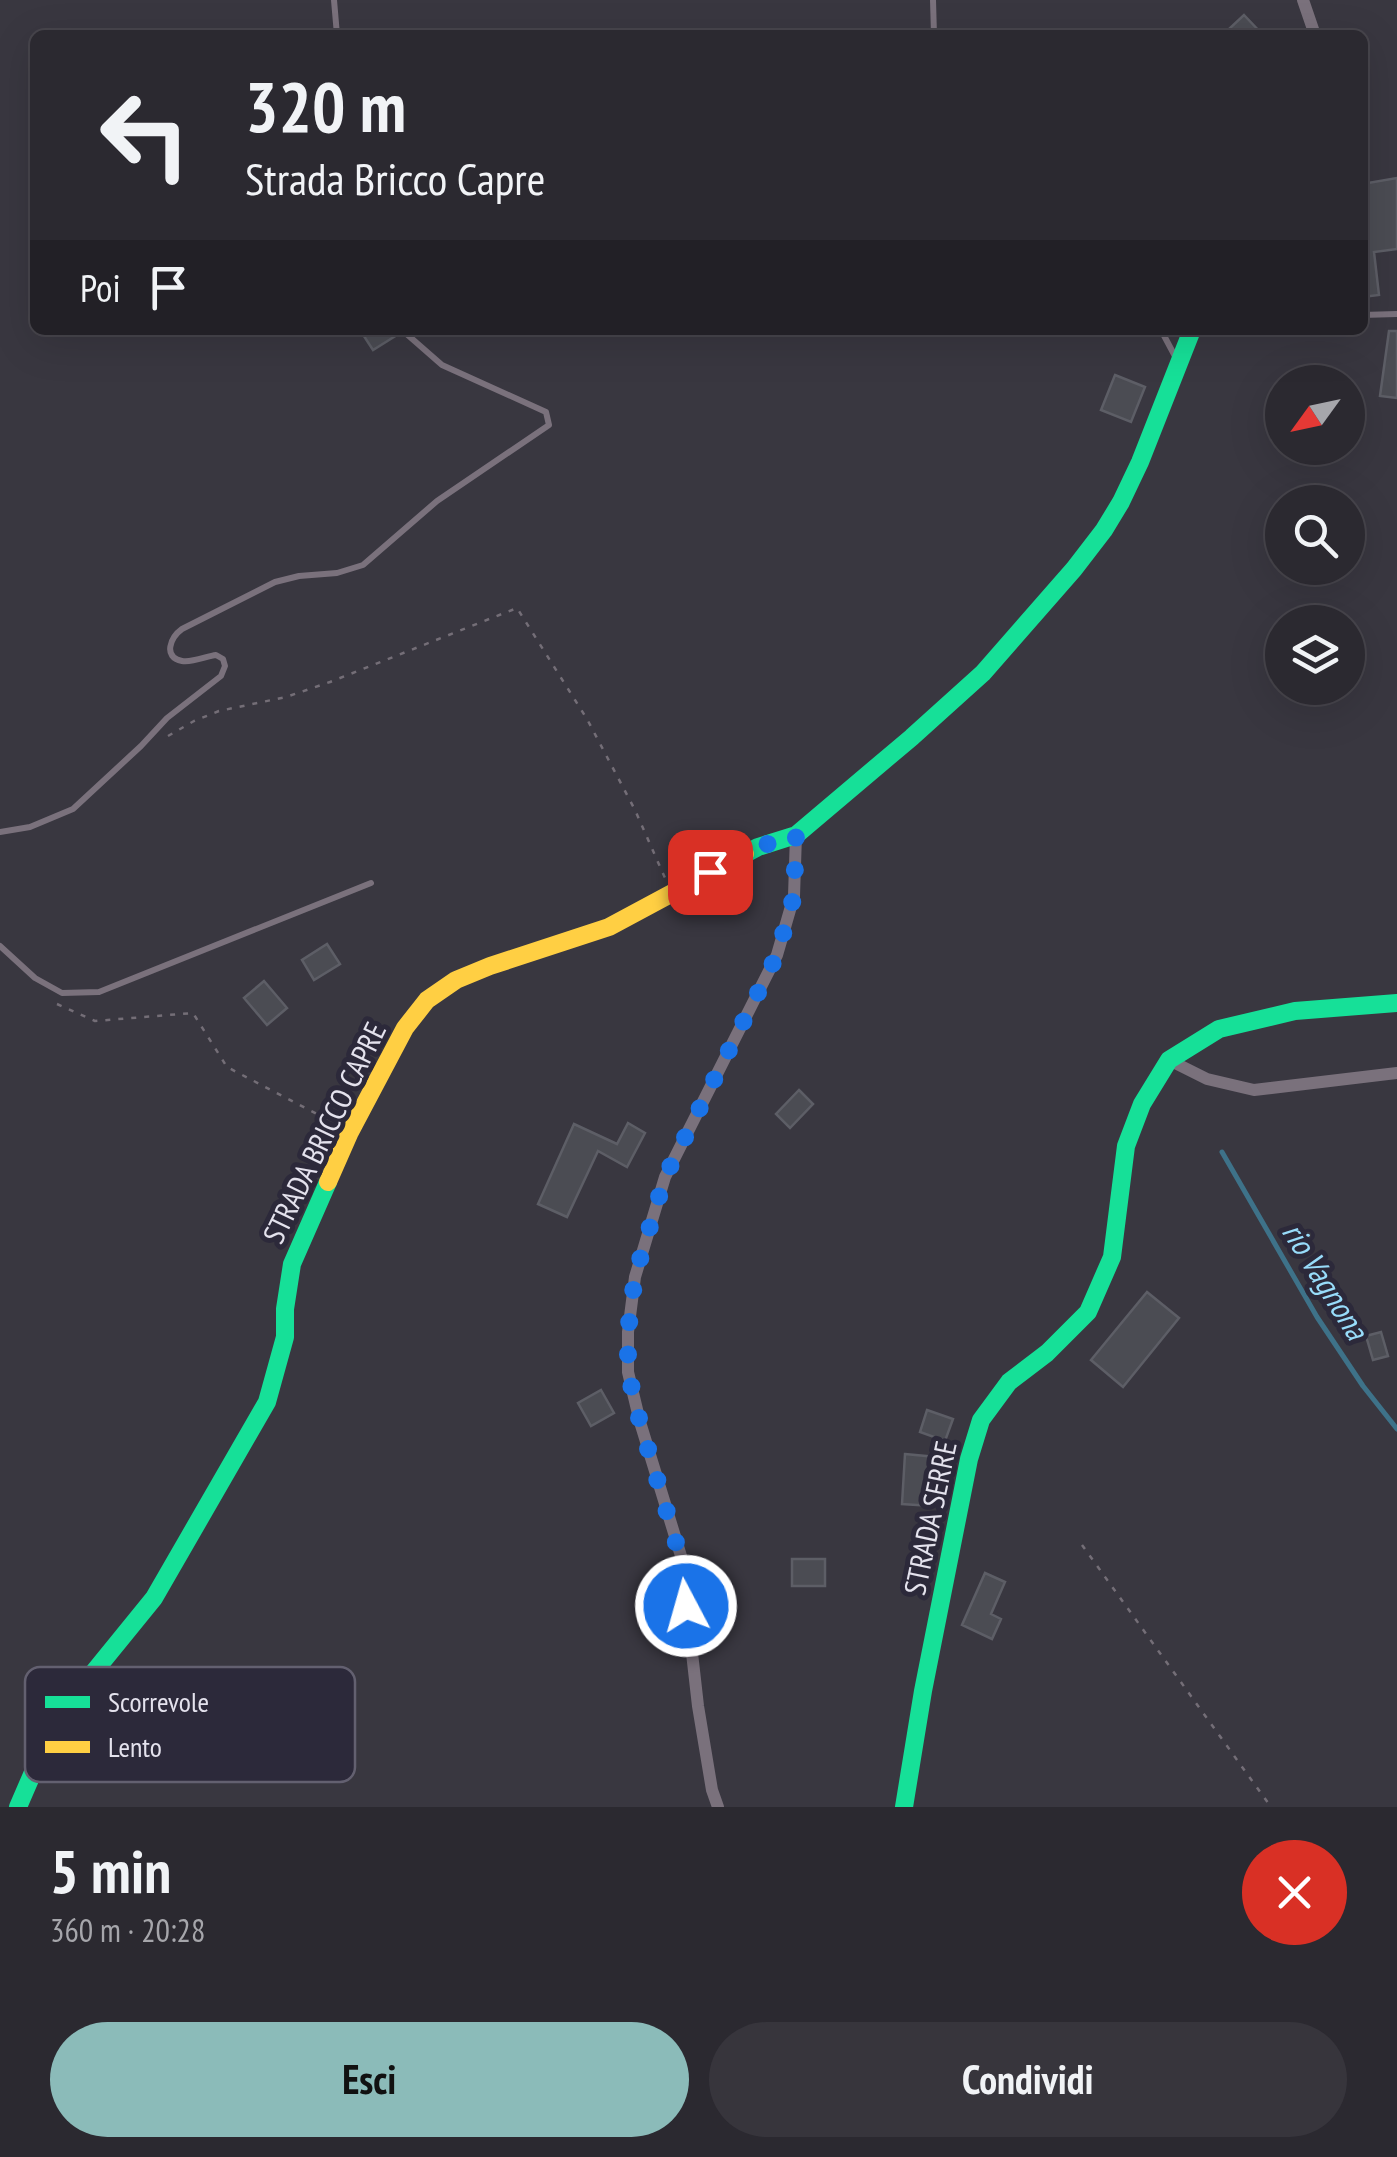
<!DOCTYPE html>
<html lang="it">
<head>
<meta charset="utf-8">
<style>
	:root { --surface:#2b2930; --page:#37353c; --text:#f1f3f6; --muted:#a6a6ab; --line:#47454c; --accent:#8bbbb9 }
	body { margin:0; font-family:"PT Sans Narrow",sans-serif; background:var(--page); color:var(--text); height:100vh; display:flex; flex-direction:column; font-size:38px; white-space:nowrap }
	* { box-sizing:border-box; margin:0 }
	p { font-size:32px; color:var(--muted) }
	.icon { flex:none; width:55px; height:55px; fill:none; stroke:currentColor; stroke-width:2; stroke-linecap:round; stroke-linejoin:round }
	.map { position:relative; height:1807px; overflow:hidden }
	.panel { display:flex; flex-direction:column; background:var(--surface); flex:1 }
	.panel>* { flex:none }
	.guide { position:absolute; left:30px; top:30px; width:1338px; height:305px; border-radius:15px; box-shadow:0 10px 40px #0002,0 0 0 2px var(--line); background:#2b2930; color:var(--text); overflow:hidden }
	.needle { width:65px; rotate:237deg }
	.tools { position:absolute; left:1265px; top:365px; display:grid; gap:20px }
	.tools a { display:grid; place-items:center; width:100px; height:100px; border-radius:50%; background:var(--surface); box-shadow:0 10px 40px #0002,0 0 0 2px var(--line); font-size:50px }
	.pin { position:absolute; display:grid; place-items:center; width:85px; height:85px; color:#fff; margin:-42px; border-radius:20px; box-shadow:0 5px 15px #0006 }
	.me { position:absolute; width:110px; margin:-55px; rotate:354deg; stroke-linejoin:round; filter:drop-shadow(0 0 8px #0008) }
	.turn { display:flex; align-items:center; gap:35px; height:210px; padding:0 50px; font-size:45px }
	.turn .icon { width:130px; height:130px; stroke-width:2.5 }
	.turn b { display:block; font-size:70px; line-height:85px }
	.then { display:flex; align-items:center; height:95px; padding:0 50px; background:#0003; gap:20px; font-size:38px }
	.round { display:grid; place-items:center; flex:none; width:105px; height:105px; border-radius:52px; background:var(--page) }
	.head { display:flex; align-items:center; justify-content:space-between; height:170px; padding:0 50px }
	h1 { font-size:60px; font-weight:700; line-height:75px }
	.cta { display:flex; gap:20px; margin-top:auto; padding:20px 50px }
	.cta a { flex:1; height:115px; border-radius:60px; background:var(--accent); color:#111; font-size:40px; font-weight:700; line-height:115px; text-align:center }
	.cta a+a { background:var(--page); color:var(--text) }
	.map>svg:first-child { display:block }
</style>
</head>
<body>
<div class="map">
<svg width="1397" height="1807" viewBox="0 0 1397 1807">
	<rect width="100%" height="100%" fill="#393740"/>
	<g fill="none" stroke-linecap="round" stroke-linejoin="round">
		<path stroke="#3e7289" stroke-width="5" d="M1222,1152L1317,1317L1363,1386L1397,1429"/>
	</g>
	<path fill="#4b4c53" stroke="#5d5e66" stroke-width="2.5" d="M1244,15L1263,35H1236L1230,28Z
		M1397,178V249L1374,252L1379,295L1362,297V184Z
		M360,330H395L397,335L373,350Z
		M1389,331H1397V398L1380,396Z
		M1115,375L1145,387L1131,422L1101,410Z
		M327,944L340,964L314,980L302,960Z
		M264,981L287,1008L267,1025L244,998Z
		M799,1090L813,1104L790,1128L776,1114Z
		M628,1123L645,1133L627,1167L598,1151L567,1217L538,1204L574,1124L617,1144Z
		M1147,1292L1179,1318L1123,1387L1091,1360Z
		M1381,1332L1388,1356L1373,1360L1366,1336Z
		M601,1390L614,1413L591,1426L578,1403Z
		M927,1410L953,1419L945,1441L920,1432Z
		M905,1454L936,1457L932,1506L902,1504Z
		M792,1559H825V1586H792Z
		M985,1573L1005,1582L991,1614L1001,1619L992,1639L962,1625Z
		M719,1581L731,1586L720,1614L708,1609Z"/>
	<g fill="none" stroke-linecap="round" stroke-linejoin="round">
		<path stroke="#746e77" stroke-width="2.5" stroke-dasharray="5 8" stroke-linecap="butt" d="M168,736L194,721L219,711L286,697L330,682L517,608L587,719L635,810L665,878
			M57,1004L95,1021L193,1013L227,1067L336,1124
			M1082,1545L1271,1807"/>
		<path stroke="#7a717c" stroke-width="6" d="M334,0L337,35
			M933,0L934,35
			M1362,315L1397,314
			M1161,330L1177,360
			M0,832L30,827L73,809L141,746L167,718L221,676L225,666L223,659L216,655C207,656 192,663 182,661C162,657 171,637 182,629L275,582L299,576L337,573L363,565L437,501L549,425L546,412L442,365L402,330
			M0,946L35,978L62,993L99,992L371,883"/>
		<path stroke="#7a717c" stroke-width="12" d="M1303,0L1315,35
			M1169,1060L1207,1079L1254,1090L1397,1073
			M718,1807L712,1790L698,1706L681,1556L640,1422L628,1372V1332L635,1277L665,1177L777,955L794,896L796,835"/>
		<path stroke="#16e098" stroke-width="18" d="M745,854L758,847L796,835L912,737L983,673L1074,569L1104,530L1121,502L1140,462L1192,330
			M18,1807L47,1740L67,1705L154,1598L267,1402L285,1337V1309L292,1264L328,1182
			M904,1807L923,1691L969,1459L981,1420L1009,1382L1047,1353L1088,1312L1112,1257L1126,1146L1142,1104L1169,1060L1219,1029L1295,1011L1397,1003"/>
		<path stroke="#ffcf43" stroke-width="18" d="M328,1182L350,1132L405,1028L427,1000L456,980L490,966L609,927L745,854"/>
	</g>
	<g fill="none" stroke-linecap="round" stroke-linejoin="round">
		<path stroke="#1a73e8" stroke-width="18" stroke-dasharray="0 32.4" d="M686,1606L680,1556L640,1422L628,1372V1332L635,1276L665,1177L777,955L794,896L796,835L758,847L710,872"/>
	</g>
	<g text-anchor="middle" stroke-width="10" stroke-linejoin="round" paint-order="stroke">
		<g font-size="30" fill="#e4e2ed" stroke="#2c293a">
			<text transform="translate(325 1133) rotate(-64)" y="10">STRADA BRICCO CAPRE</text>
			<text transform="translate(931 1518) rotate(-78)" y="10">STRADA SERRE</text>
		</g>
		<g font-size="32" font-style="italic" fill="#98dcfa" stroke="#2c293a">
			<text transform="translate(1325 1281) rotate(58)" y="11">rio Vagnona</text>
		</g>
	</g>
	<rect x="25" y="1667" width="330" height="115" rx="15" fill="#2c293a" stroke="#636070" stroke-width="2.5"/>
	<rect x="45" y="1696" width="45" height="12" fill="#16e098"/>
	<rect x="45" y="1741" width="45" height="12" fill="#ffcf43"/>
	<g font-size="28" fill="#e4e2ed">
		<text x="108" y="1712">Scorrevole</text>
		<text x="108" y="1757">Lento</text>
	</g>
</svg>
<div class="tools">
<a><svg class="needle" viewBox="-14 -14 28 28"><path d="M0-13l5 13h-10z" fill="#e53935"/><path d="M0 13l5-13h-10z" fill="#a6a6ab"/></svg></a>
<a><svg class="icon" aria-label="search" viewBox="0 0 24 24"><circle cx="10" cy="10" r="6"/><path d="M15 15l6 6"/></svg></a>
<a><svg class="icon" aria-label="layers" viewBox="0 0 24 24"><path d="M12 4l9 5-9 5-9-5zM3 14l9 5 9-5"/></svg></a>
</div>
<div class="pin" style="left:710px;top:872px;background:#d93025"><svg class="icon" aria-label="arrive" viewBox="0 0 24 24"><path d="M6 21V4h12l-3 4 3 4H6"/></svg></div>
<svg class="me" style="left:686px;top:1606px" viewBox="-20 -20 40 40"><circle r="17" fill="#1a73e8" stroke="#fff" stroke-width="3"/><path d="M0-11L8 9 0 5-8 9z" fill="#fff"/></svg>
<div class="guide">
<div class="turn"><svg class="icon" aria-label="left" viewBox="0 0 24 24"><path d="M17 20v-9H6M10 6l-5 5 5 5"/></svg><div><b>320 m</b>Strada Bricco Capre</div></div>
<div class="then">Poi<svg class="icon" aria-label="arrive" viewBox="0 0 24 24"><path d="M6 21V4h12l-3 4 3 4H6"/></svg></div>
</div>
</div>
<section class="panel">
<div class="head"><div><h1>5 min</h1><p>360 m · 20:28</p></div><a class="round" style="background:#d93025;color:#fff"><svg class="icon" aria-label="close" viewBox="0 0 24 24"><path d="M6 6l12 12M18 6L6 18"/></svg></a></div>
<div class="cta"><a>Esci</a><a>Condividi</a></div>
</section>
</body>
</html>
